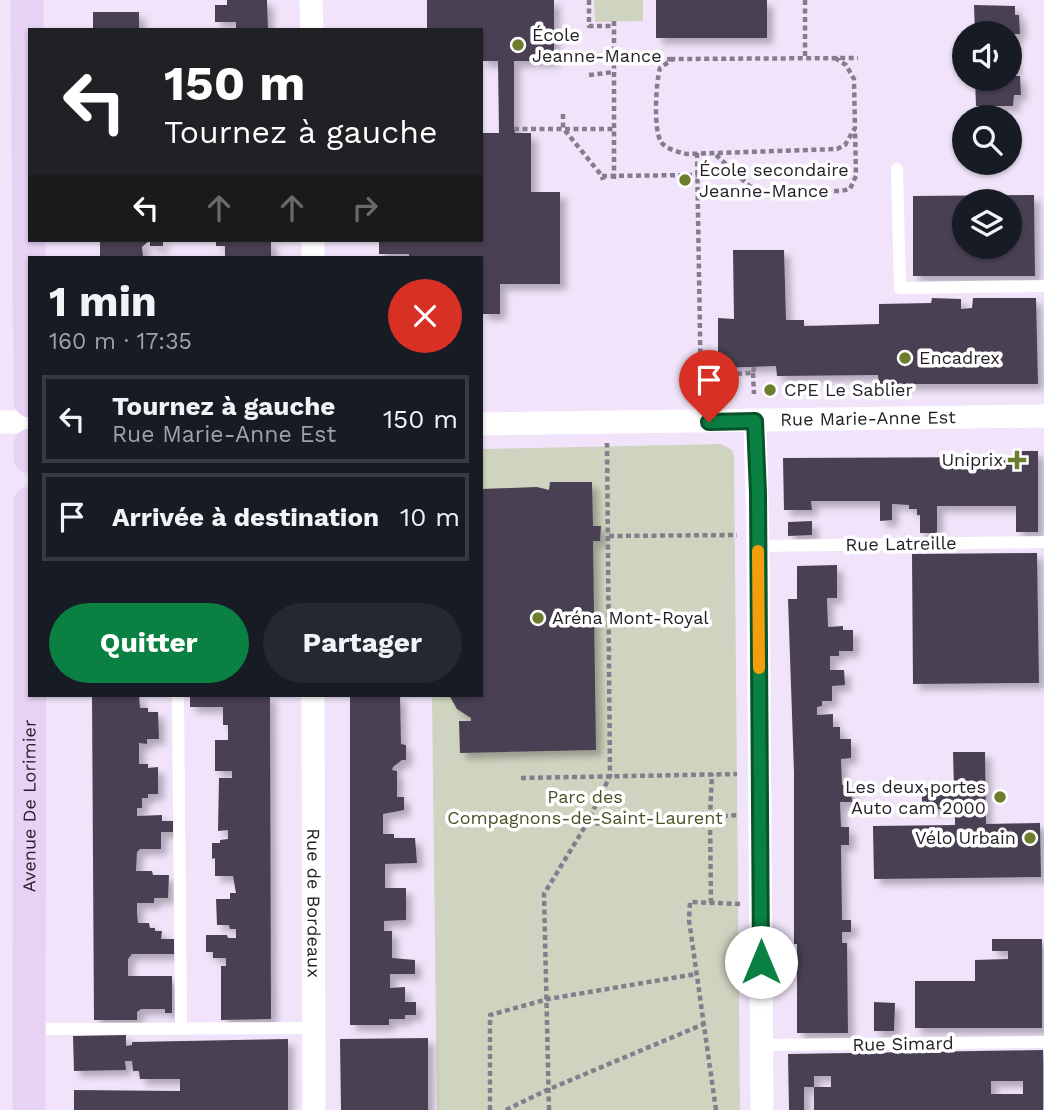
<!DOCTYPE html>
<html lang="fr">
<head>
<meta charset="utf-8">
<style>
	:root { --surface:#171b24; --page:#242831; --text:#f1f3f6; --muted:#9ea1a6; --line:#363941; --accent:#0b8043 }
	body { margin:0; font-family:"Work Sans",sans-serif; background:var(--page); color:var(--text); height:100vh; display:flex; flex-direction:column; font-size:26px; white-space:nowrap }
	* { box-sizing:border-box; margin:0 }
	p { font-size:23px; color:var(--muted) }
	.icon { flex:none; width:38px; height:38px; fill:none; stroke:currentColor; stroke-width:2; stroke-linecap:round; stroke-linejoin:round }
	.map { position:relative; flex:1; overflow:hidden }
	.sheet { position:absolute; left:28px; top:256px; width:455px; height:441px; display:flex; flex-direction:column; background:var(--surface); border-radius:0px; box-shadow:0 2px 5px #0004 }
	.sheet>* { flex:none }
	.banner { position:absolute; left:28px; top:28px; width:455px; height:214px; border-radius:0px; box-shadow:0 2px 5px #0004; background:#202124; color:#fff; overflow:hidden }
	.buttons { position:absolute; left:952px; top:21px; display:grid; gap:14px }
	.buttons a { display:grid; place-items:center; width:70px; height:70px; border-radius:50%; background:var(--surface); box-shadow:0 2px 5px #0004; font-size:35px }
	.pin { position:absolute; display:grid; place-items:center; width:60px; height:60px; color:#fff; margin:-72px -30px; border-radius:50% 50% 50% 0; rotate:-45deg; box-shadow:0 0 7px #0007 }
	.pin .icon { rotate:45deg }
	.me { position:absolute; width:77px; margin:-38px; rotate:0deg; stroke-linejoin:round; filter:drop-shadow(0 0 5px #0008) }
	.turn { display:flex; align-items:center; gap:24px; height:147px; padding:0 21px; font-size:32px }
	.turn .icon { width:91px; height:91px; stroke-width:2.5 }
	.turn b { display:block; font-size:49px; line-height:60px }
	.lanes { display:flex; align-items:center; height:66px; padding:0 21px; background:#0003; justify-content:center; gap:35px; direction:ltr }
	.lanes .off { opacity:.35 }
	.round { display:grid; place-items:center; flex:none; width:74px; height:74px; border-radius:37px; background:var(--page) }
	.head { display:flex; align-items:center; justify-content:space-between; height:119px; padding:0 21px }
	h1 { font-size:42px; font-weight:700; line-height:52px }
	.action { display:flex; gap:14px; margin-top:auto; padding:14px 21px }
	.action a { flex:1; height:80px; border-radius:42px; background:var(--accent); color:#fff; font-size:28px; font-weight:700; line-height:80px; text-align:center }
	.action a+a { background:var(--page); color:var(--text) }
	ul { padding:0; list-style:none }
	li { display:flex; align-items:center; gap:21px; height:88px; margin:0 14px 10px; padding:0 7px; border:4px solid var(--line); border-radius:0px }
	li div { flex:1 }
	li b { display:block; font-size:26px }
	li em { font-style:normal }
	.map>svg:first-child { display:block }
</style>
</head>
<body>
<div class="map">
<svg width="1044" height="1110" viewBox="0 0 1044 1110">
	<defs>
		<filter id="shadow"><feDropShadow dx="6" dy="6" stdDeviation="3.5" flood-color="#0004"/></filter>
	</defs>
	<rect width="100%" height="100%" fill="#f1e4fa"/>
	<path fill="#ced4c0" d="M594,0H643V21L595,22Z
		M721,444L732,450L734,457L740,1110H437L432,695H481V449Z"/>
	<path fill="#4a4052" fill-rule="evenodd" filter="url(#shadow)" d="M227,0H267L268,30H236V22H215V5H227Z
		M427,0H554V61H514V129L515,133H531V192H560V284H500V314H481V257H409V254H379V240H481V133H499L498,61H481V30H427Z
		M656,0H767V38H656Z
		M974,5L1015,6V15H1019L1020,34H1014L1015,47L1010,48V33H975Z
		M93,12H139V30H93Z
		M1010,61L1015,62V76H1020L1021,95H1014L1013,106H976L975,79H1010Z
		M1034,195L1035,276H913V196ZM964,201H1010V247H964Z
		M100,240H163V246H150V240L142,247L143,257H100Z
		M216,240H271V257H225V246H216Z
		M733,250H784L786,320H804V326L879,324V304L931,303L932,298L961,299V309L972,308L973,298H1036L1038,384H879L878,375L777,376L776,366L718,368V318L734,319Z
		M1015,451H1038V532H1016V506H937V533H920V515H917V509H909V505L892,504V520L880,521V501H811L812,510H784L783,458L1015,457Z
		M550,482H592L593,526H601L600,541H593L596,750L460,753L459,721H471V718L457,709L449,695H481V489L537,487L549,490Z
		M812,521V535L788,536V522Z
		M1037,553L1039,683L913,684L912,554Z
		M837,565V598H827L828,627L843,626V630H853V651H839V656H830V670H844L845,685L832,686V701H822V706L817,707V715L833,714V727H840V739H851V758L841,759L842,785H851L852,802H840L841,827H849V845H841L842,920H851V932H842V943H847L848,1033H797V944H794V772L788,599H797V566Z
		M92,695H139L140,708H148V712H158L159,739H147V744L139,743V764H148V768L158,767V794H148V798H142V808H137V816L162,815V821H173V832H161V849H140L137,852L136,871H152L153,875H169L168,898H154V903H137V913L138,923H149L150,928H155V931H162L161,939H174V954H132L128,959V976H172V1013H165V1009H141L137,1012V1020H94Z
		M190,695H270L271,1019L221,1020V966H226V958H213V952H206V935H227L228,938H236V929H230L229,925H217L216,899H230V893H236L233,876H215V858L212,859V843H220V840L228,839V830L218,831L219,778H232V771H215V740H228V725H223V707H190Z
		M350,695H400L401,744L406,745V760H402L393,767L392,770L397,771V797H404V810L383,814V834H394V838H415L417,863L385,864V888H406V920L384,921V931H392V958L415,960V974H390V988L405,987V1002H416V1015H405V1019H389V1025H350Z
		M953,752H985L986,824L1040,823L1041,877L874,879L873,826L955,825V809H922V788H954Z
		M992,939H1042V1028H915V981H975V960L1008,959V951H992Z
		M874,1002L895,1003L894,1031H874Z
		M126,1035V1046L132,1045V1042L288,1039V1110H74V1090L180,1091V1079H140L139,1071H133L132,1061H125L126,1070L74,1071L73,1036Z
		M428,1038V1110H341L340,1039Z
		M1043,1050V1110H814V1087H831V1076H814V1087H804V1110H789L788,1054ZM991,1081H1023V1094H991Z"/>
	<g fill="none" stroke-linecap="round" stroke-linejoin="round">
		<path stroke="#867d8c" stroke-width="4.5" stroke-dasharray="5 3.5" stroke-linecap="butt" d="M589,0V26H614
			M805,0V57
			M614,21V179
			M835,58L846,65L854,79L855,128L845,145L837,149L687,154C678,152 666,149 661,142C653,128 656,83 660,68L673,59L858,58
			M616,61L672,59
			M589,75L614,72
			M563,114V128L602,176L603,180
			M514,129H614
			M697,153L701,395
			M716,155L756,192
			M602,176L697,175
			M698,193L841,191L850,189L856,176L855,130
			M753,373L754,394
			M723,395L724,374L753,373L754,367
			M609,536L737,535
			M521,778L737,774
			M587,824L739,815
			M711,903L710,816L712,774
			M490,1110V1015L548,999L696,974
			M506,1110L547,1090L704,1024
			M549,1110L544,894L586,825L610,776L607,443
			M716,1110L689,920L690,902L740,904"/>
		<path stroke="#fff" stroke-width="12" d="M897,169L900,288L1044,286
			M758,546L1044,542
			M178,695L181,1027
			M30,1029L314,1028
			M762,1045L1044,1042"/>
		<g stroke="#fff" stroke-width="23">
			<path d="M311,0L312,30"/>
			<path d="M313,240V257"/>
			<path d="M755,421L758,546L762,1110"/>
			<path d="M0,422H30"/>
			<path id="s1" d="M481,424L1044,416"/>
			<path id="s2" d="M313,695L314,1110"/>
		</g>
		<g stroke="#e7d2f4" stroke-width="33">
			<path d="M27,0L30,401"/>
			<path d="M30,445V457"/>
			<path id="s3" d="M29,1110L30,503"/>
		</g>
	</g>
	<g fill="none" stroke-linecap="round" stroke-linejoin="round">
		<g stroke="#07532c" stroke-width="18">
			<path id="route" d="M709,422L755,421L758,493L761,962"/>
		</g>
		<use href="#route" stroke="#0b8043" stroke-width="12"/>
		<path stroke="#f59e0b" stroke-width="12" d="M758,551L759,668"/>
	</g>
	<g fill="#6c7e2d" stroke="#fff" stroke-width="2.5">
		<circle cx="518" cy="45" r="7"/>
		<circle cx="685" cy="180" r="7"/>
		<circle cx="905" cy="358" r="7"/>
		<circle cx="770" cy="390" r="7"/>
		<path d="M1013.5 449.5h7v7h7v7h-7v7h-7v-7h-7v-7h7z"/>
		<circle cx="538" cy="618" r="7"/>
		<circle cx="1000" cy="797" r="7"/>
		<circle cx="1030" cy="838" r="7"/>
	</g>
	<g text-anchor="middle" stroke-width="7" stroke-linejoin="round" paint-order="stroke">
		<g font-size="18" fill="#241f27" stroke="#fff" text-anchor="start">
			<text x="532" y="41">École<tspan x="532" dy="21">Jeanne-Mance</tspan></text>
			<text x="699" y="176">École secondaire<tspan x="699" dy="21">Jeanne-Mance</tspan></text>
			<text x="919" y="364">Encadrex</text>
			<text x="784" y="396">CPE Le Sablier</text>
			<text x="1003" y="466" text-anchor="end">Uniprix</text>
			<text x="552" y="624">Aréna Mont-Royal</text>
			<text x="986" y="793" text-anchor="end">Les deux portes<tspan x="986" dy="21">Auto cam 2000</tspan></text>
			<text x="1016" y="844" text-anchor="end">Vélo Urbain</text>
		</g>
		<g font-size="18" fill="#241f27" stroke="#fff">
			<text dy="6" stroke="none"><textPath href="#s1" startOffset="387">Rue Marie-Anne Est</textPath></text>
			<text transform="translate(901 544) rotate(-1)" y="6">Rue Latreille</text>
			<text dy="6" stroke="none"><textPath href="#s3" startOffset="304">Avenue De Lorimier</textPath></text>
			<text dy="6" stroke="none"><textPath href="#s2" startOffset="208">Rue de Bordeaux</textPath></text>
			<text transform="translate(903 1044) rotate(-1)" y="6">Rue Simard</text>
		</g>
		<g font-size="18" fill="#495426" stroke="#fff">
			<text x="585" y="803">Parc des<tspan x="585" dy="21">Compagnons-de-Saint-Laurent</tspan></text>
		</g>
	</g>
</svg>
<div class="buttons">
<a><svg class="icon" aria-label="sound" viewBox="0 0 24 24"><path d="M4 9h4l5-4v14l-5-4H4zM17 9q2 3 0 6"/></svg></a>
<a><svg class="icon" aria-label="search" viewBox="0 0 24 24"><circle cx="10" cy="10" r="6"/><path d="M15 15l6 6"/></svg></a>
<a><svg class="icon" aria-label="layers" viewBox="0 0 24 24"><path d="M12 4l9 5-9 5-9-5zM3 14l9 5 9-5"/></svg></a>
</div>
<div class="pin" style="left:709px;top:422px;background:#d93025"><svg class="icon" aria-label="arrive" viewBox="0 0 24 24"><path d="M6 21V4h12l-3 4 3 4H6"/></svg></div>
<svg class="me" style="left:761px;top:962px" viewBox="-20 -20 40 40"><circle r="19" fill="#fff"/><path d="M0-13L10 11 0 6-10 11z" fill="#0b8043"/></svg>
<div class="banner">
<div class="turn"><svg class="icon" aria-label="left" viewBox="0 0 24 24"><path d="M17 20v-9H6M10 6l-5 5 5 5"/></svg><div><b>150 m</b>Tournez à gauche</div></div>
<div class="lanes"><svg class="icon" aria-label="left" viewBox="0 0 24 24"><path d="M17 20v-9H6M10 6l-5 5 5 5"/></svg><svg class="icon off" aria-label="ahead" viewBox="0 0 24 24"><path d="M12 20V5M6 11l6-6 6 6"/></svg><svg class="icon off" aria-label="ahead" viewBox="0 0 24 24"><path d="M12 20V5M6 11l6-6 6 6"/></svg><svg class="icon off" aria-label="right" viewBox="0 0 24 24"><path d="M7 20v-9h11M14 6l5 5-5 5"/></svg></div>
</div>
<section class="sheet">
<div class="head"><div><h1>1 min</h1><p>160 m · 17:35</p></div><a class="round" style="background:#d93025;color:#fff"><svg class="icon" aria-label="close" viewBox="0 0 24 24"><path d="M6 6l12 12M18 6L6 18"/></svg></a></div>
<ul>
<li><svg class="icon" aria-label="left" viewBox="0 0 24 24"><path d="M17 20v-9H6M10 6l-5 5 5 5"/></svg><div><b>Tournez à gauche</b><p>Rue Marie-Anne Est</p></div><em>150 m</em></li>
<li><svg class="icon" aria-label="arrive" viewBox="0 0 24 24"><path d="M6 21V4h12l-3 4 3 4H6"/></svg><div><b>Arrivée à destination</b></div><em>10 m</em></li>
</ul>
<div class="action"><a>Quitter</a><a>Partager</a></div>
</section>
</div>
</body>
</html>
